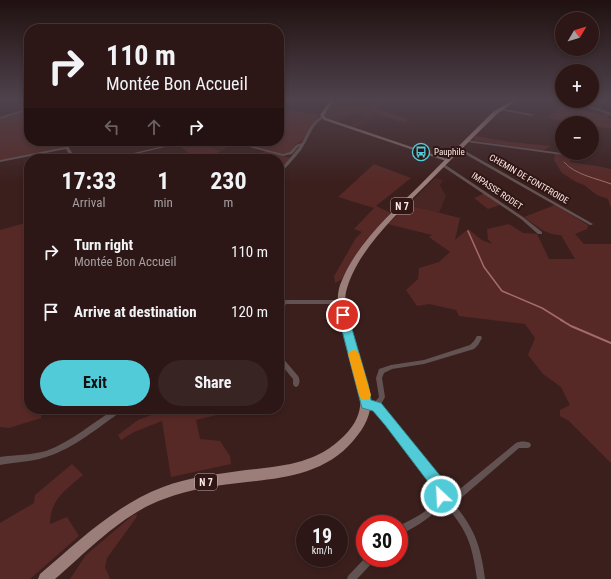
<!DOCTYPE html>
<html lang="en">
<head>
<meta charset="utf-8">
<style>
	:root { --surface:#2c1716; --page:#382423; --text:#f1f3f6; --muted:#a69fa1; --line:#483635; --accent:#52cbd8 }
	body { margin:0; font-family:"Roboto Condensed",sans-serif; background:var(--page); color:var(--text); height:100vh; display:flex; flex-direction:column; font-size:15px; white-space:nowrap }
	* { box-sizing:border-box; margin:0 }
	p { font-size:13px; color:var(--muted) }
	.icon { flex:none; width:22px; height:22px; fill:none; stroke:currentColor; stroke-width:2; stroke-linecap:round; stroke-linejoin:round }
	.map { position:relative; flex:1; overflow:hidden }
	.details { position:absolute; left:24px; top:154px; width:260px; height:260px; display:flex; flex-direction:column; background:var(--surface); border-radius:16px; box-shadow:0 2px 6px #0003,0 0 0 1px var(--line) }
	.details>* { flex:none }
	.top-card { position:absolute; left:24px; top:24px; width:260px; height:122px; border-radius:16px; box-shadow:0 2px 6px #0003,0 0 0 1px var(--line); background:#2c1716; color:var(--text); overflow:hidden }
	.needle { width:26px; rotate:52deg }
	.controls { position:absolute; left:555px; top:12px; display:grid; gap:8px }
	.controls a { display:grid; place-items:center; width:44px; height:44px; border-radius:50%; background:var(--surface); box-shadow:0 2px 6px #0003,0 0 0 1px var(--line); font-size:20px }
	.speed { position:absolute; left:296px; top:515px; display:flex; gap:8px; font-size:20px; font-weight:700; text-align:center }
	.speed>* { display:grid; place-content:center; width:52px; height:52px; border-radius:50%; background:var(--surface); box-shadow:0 2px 6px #0003,0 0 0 1px var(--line); line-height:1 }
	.speed small { font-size:10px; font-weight:400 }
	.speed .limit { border:6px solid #d22; background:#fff; color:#111 }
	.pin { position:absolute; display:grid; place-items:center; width:34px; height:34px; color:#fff; margin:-17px; border:2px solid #fff; border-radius:50%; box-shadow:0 1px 4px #0007 }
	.me { position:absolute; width:44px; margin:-22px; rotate:335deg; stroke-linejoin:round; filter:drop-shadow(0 0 3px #0008) }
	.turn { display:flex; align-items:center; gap:14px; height:84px; padding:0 16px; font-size:18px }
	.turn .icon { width:52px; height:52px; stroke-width:2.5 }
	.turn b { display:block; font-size:28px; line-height:34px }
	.lanes { display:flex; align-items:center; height:38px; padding:0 16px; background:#0003; justify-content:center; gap:20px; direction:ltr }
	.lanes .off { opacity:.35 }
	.eta { display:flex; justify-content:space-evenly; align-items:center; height:68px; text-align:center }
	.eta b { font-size:24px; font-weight:700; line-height:28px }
	.cta { display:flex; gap:8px; margin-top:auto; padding:8px 16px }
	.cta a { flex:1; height:46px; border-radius:24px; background:var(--accent); color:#111; font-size:16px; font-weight:700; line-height:46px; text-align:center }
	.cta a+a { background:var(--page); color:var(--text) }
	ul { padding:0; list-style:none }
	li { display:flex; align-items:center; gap:12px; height:60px; padding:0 16px }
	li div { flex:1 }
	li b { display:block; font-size:15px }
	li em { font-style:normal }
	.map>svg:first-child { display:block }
</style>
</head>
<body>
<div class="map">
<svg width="611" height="579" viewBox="0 0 611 579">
	<rect width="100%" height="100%" fill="#3b1f1d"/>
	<path fill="#492623" d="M334,101H344L370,107L364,110L378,115L354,127L350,126L367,117L355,114L337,122L325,118L324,114Z
		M202,141H226L236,143L221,151L205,145Z
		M435,178L443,180L440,185L446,196L439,213L408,205Z"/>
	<path fill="#562926" d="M379,101H386L375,108L410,120L404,123L364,110Z
		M565,104L577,109L603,115L606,113L611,115L606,117L611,119V129L592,126V123H576L547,118Z
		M279,109L319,115L302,141L295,145L291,153L281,154L234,141H279Z
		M29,110V141H69L67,145L63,148L0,160V119Z
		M476,136L510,142L551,146L542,151L472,140Z
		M191,141H202L205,145L221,151L205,159H196L179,145Z
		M265,151L290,158L279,171V159H253Z
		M555,154L574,156L571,158L570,162C585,165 597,165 611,169V209L608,199L597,195L584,185L576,182L562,173L554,160Z
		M374,164L411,178L376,206L391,213L364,243L341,280L335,283L334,276L356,238L362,232L354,229L374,208L338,197Z
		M485,193L500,205L488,209L474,198Z
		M408,205L460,218L455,240L468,229L482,240L492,244L488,239L487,229L509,224L523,233L537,234L549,259H575L561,235C547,236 535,225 524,217L555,205L588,225L587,229L575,234L584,244H611V463L569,421L560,416V410L570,405L561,387L543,374L528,355L535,338L525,324L459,316L456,310L429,304L417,306L406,290L418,279L419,268L439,262L450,252L429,237L432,235L388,224Z
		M29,222V409H42L41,418L9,428L0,427V230Z
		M167,409H215L217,415L196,420L200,439L220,441L230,456L231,464L171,477L162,421L134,432L121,440L118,435L138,420Z
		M72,464L83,475C66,490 50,499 50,524L67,517L79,536L30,579H0V523L34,503L35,495Z
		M137,514L136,518L107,558L105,567L110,579H70L86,555L132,516Z"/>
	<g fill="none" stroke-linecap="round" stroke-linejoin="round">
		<path stroke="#a46c69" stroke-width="1" d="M564,162C575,175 596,178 611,184"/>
		<path stroke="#a46c69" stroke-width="1.5" d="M468,231L484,267L502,291L542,308L563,321"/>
		<path stroke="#a46c69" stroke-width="2" d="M561,320L571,326L611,343"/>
		<path fill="#625352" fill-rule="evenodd" d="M570,101H575L611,113V115Z
			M29,108V110L0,119V117Z
			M499,108L532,114L533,115L532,116L498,110V108Z
			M322,116L324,117C310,127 310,137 301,150C295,158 287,166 280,174H279V171L300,146L298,147L292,154L283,156L227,141H233L283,154L290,152L296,145L302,143C307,133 311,122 322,116Z
			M466,140L577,155L579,156L577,157L467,142L465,141Z
			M68,141H72L69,148L76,159H72L66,149L0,162V160L66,147Z
			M185,141H191L114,159H108Z
			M458,148H460L593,224L591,225H590L458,150Z
			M442,164H444L523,217L542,232V234H538L521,219L442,166Z
			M279,300H341L344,302L341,304H286L281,313L279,314V307L280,304H279Z
			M477,336H481L482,338L478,345L474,349L424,364L392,369L384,373L382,378L385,397L380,406L443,486L444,489V493L449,494L455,493L516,443C520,441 526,441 530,443L531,445L530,447L528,448H519L460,499L451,501C474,526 481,546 485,579H477C472,543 467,529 442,502C436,516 412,529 399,535V526C410,520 434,510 436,497C437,495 436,492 436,490L374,408L364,406L363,404L364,402L366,401L374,403L379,397L376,378L379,369L391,365L424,360L470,345L474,341Z
			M279,356H281L298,376C300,379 300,383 298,386L296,387L294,386L293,384V379L279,362Z
			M115,409H123L122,411C97,428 75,448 46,457C31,462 15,462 0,465V457C15,455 31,455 46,451C71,442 92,423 115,409Z
			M365,558H375L374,561L357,579H347L348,576Z"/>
		<path fill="#826b68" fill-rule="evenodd" d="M330,101H334L324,115L326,118L450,160L446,161L324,120L320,115Z"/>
		<path fill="#9b7d7a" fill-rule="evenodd" d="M511,101H516L497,114C473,137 450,161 427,184C398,213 356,251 346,292C344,302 347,311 349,321C353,335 357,349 361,363C372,396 378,412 353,441C326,473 285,478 247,482C219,485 190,489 164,499C122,514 89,550 55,579H38L40,574C78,542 115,505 163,487C189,477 218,474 246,470C283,466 316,464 344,436C368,412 361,393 352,364C348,350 344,336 341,321C338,308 336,298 340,285C355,245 390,214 420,185C444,160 469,136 493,112Z"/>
	</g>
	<linearGradient id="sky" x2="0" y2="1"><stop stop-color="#201110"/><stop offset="0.55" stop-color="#4f424c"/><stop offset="1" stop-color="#4f424c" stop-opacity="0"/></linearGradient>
	<rect width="611" height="182" fill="url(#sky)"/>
	<path fill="#52cbd8" stroke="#35848c" d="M343,311L348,315L368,384L371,400L381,403L442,478L448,496L446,501L441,503L437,501L432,487L385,425L373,411L362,408L338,315Z"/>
	<path fill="#f59e0b" d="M354,350L357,351L359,354L371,395L369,399L365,400L361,399L359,395L348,354L350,351Z"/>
	<defs>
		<g id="bus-ring" transform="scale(0.9)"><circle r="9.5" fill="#301614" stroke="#52cbd8" stroke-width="1.5"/><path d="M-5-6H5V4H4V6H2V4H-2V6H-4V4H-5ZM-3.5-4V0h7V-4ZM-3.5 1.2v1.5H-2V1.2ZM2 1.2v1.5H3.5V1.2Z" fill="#52cbd8"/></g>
	</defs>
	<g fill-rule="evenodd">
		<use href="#bus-ring" x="421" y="152"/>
	</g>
	<g text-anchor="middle" stroke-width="4" stroke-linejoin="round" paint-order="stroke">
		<g font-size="9" fill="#fce9e6" stroke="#301614" text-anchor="start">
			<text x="434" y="155">Pauphile</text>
		</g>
		<g font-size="9" fill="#fce9e6" stroke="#301614">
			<text transform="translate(529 179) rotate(30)" y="3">CHEMIN DE FONTFROIDE</text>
			<text transform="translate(497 191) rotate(34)" y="3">IMPASSE RODET</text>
		</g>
		<g fill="#301614" stroke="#bfaaa7" stroke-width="1">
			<rect x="391" y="198" width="22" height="16" rx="3"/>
			<rect x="195" y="474" width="22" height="16" rx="3"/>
		</g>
		<g font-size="10" font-weight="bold" fill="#fce9e6">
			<text x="402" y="210">N 7</text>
			<text x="206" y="486">N 7</text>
		</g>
	</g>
</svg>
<div class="controls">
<a><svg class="needle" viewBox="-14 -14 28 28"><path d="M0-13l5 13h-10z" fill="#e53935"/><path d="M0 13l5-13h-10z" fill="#a69fa1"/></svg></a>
<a>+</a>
<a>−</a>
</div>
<div class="speed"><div>19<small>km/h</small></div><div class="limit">30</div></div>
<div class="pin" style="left:343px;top:315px;background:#d93025"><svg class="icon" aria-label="arrive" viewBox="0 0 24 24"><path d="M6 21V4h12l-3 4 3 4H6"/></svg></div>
<svg class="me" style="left:441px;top:496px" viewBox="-20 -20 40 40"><circle r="17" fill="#52cbd8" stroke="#fff" stroke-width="3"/><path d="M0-11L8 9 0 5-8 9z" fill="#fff"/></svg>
<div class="top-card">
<div class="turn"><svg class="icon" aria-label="right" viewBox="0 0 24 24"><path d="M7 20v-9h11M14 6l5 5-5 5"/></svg><div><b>110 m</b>Montée Bon Accueil</div></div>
<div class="lanes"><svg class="icon off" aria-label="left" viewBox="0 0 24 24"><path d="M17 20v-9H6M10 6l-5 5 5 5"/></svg><svg class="icon off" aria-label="ahead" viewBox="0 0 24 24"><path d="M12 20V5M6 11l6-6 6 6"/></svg><svg class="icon" aria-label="right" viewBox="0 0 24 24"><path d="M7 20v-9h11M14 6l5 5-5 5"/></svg></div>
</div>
<section class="details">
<div class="eta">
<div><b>17:33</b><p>Arrival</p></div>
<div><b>1</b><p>min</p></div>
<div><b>230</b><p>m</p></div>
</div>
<ul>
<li><svg class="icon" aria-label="right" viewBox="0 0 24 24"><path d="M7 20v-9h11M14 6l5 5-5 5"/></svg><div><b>Turn right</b><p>Montée Bon Accueil</p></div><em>110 m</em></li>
<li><svg class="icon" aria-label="arrive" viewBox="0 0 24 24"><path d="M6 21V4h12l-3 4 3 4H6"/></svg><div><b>Arrive at destination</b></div><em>120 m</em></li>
</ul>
<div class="cta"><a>Exit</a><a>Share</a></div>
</section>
</div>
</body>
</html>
